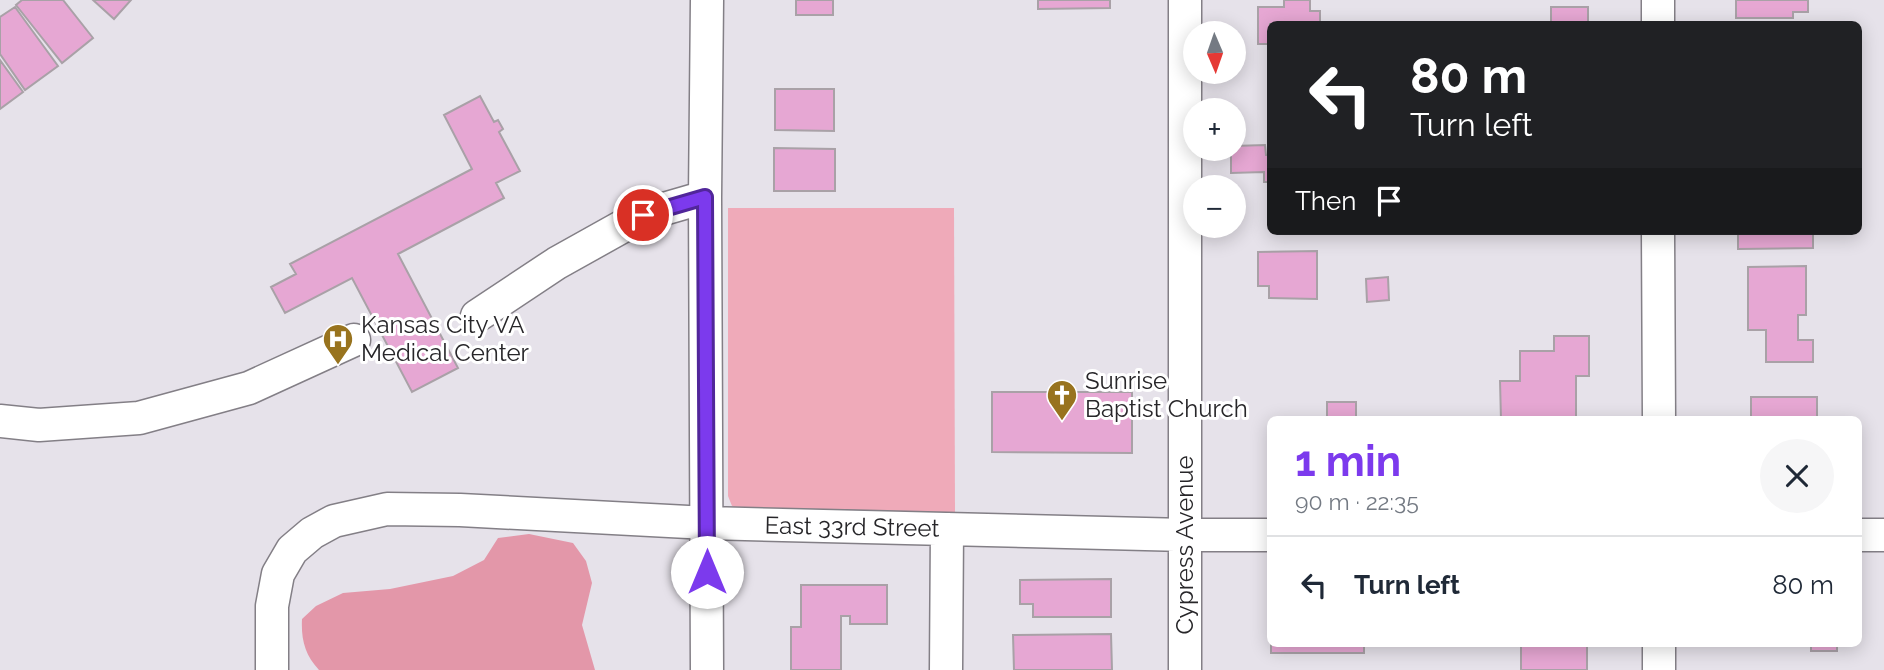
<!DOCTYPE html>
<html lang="en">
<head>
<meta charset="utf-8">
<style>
	:root { --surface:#fff; --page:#f6f6f7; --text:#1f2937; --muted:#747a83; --line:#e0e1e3; --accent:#7c3aed }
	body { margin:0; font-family:Raleway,sans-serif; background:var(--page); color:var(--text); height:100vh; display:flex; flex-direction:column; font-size:26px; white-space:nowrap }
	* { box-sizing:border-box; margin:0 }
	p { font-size:23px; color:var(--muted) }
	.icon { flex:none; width:38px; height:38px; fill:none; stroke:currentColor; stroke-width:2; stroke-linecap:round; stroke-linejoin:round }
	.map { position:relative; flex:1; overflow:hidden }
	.details { position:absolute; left:1267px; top:416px; width:595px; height:231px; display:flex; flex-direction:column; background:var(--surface); border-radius:10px; box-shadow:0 4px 18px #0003 }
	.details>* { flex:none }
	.guide { position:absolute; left:1267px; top:21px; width:595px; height:214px; border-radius:10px; box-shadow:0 4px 18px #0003; background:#202124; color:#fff; overflow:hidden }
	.needle { width:46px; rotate:178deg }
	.tools { position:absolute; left:1183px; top:21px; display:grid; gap:14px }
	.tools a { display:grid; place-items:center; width:63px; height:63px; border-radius:50%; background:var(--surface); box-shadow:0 4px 18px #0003; font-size:35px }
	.pin { position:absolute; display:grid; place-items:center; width:60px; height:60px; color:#fff; margin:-30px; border:4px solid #fff; border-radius:50%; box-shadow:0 2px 7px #0007 }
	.me { position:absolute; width:77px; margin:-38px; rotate:0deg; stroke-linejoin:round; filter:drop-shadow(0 0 5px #0008) }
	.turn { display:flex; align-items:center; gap:24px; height:147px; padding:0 28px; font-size:32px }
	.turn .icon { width:91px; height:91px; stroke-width:2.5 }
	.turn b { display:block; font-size:49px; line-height:60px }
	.then { display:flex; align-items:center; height:66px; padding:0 28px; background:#0003; gap:14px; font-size:26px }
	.round { display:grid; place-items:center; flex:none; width:74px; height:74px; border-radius:37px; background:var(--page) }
	.head { display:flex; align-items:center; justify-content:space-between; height:119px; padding:0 28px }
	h1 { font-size:42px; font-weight:700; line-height:52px; color:var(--accent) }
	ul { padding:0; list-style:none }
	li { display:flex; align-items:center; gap:21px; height:98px; padding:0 28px; border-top:2px solid var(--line) }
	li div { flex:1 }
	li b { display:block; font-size:26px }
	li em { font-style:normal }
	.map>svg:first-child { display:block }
</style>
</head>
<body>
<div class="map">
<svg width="1884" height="670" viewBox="0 0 1884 670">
	<rect width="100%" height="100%" fill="#e6e2ea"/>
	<path fill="#efaab9" d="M728,208H954L955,512H745L732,506L728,496Z"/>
	<path fill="#e397a9" d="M529,534L573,543L586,561L592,583L582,625L595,670H319C305,655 301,640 302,619L316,606L343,593L390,589L453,576L484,560L498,538Z"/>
	<path fill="#e6a7d3" stroke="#a9a1a7" stroke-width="2" d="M22,0H63L93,38L62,63L16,5Z
		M93,0H131L114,19Z
		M796,0H833V15H796Z
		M1038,0H1110V8L1038,9Z
		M1284,0H1310V11H1320V24H1270V44H1258V7H1284Z
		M1736,0H1808V12H1793V18H1736Z
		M15,7L58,66L25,90L0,54V17Z
		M1551,7H1588V24H1551Z
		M0,60L23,92L0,109Z
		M775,89H834V131L775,130Z
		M480,96L494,122L498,120L503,129L499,132L520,171L496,183L504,198L398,254L458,368L412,392L352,278L285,313L271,287L296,274L290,264L472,169L444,115Z
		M1265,145L1266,155H1270V182H1264V172L1231,173V149H1234V146Z
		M774,148L835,149V191H774Z
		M1738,231H1813V248L1738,249Z
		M1317,251V299L1269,298V286H1258V252Z
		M1806,266V315H1798V340H1813V362H1766V330H1748V267Z
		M1388,277L1389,300L1367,302L1366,279Z
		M1554,336H1589V376H1576V420H1501L1500,381H1520V351H1554Z
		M992,392H1132V453L992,452Z
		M1751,397H1817V420H1751Z
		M1327,402H1356V420H1327Z
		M1111,579V617H1033V604H1020V580Z
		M801,585H887V624H850V616H841V670H791V627H801Z
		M1111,634L1112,670H1014L1013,635Z
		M1271,644H1364V653H1271Z
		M1521,644H1587V670H1521Z
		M1811,644H1837V651H1811Z"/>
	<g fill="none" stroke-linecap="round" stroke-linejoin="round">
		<g stroke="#837f86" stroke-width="35">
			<path id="minor" d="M707,0L705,197L707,670
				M1658,0V24
				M1658,231L1659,420
				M477,316L557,263L643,215L705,197
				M0,421L39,425L139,418L249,388L354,340
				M1858,535H1884
				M1659,644V670
				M272,670V606L278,574L292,550L312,533L334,521L387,509L460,510L707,523L1185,535H1270
				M946,670L947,529
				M1185,670V0"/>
		</g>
		<use href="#minor" stroke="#fff" stroke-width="32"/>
	</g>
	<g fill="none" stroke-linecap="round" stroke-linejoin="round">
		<g stroke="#51269a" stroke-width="18">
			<path id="route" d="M643,215L705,197L707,572"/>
		</g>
		<use href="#route" stroke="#7c3aed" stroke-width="12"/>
	</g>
	<defs>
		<g id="hospital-pin" transform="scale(1.575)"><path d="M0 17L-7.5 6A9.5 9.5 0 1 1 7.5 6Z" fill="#98731e" stroke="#fff"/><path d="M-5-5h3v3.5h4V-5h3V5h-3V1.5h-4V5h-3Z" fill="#fff"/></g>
		<g id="church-pin" transform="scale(1.575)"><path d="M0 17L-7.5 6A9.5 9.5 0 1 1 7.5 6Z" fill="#98731e" stroke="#fff"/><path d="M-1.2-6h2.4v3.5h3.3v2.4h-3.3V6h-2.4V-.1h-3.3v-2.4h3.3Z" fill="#fff"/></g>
	</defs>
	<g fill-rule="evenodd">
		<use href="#hospital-pin" x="338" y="339"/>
		<use href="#church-pin" x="1062" y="395"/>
	</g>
	<g text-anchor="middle" stroke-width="6" stroke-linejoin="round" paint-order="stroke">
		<g font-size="24" fill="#272629" stroke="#fff" text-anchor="start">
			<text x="361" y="333">Kansas City VA<tspan x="361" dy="28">Medical Center</tspan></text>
			<text x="1085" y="389">Sunrise<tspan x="1085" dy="28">Baptist Church</tspan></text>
		</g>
		<g font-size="24" fill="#272629" stroke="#fff">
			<text transform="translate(852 527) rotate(1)" y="8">East 33rd Street</text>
			<text transform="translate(1185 545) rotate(-90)" y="8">Cypress Avenue</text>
		</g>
	</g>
</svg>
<div class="tools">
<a><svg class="needle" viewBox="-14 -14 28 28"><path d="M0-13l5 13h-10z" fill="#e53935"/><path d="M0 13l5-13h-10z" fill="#747a83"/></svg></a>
<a>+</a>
<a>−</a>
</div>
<div class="pin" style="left:643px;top:215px;background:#d93025"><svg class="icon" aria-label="arrive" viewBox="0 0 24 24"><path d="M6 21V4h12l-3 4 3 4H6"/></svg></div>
<svg class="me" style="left:707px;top:572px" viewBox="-20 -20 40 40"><circle r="19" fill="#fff"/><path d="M0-13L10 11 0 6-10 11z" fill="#7c3aed"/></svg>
<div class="guide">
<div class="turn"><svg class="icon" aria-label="left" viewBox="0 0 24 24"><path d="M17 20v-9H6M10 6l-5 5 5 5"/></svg><div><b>80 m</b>Turn left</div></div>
<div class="then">Then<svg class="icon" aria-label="arrive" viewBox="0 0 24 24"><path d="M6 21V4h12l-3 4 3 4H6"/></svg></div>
</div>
<section class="details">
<div class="head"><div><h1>1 min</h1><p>90 m · 22:35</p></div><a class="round"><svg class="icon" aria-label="close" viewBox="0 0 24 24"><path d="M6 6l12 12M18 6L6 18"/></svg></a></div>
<ul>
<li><svg class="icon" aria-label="left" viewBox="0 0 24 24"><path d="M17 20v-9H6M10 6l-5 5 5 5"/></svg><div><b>Turn left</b></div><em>80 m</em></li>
</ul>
</section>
</div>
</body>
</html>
